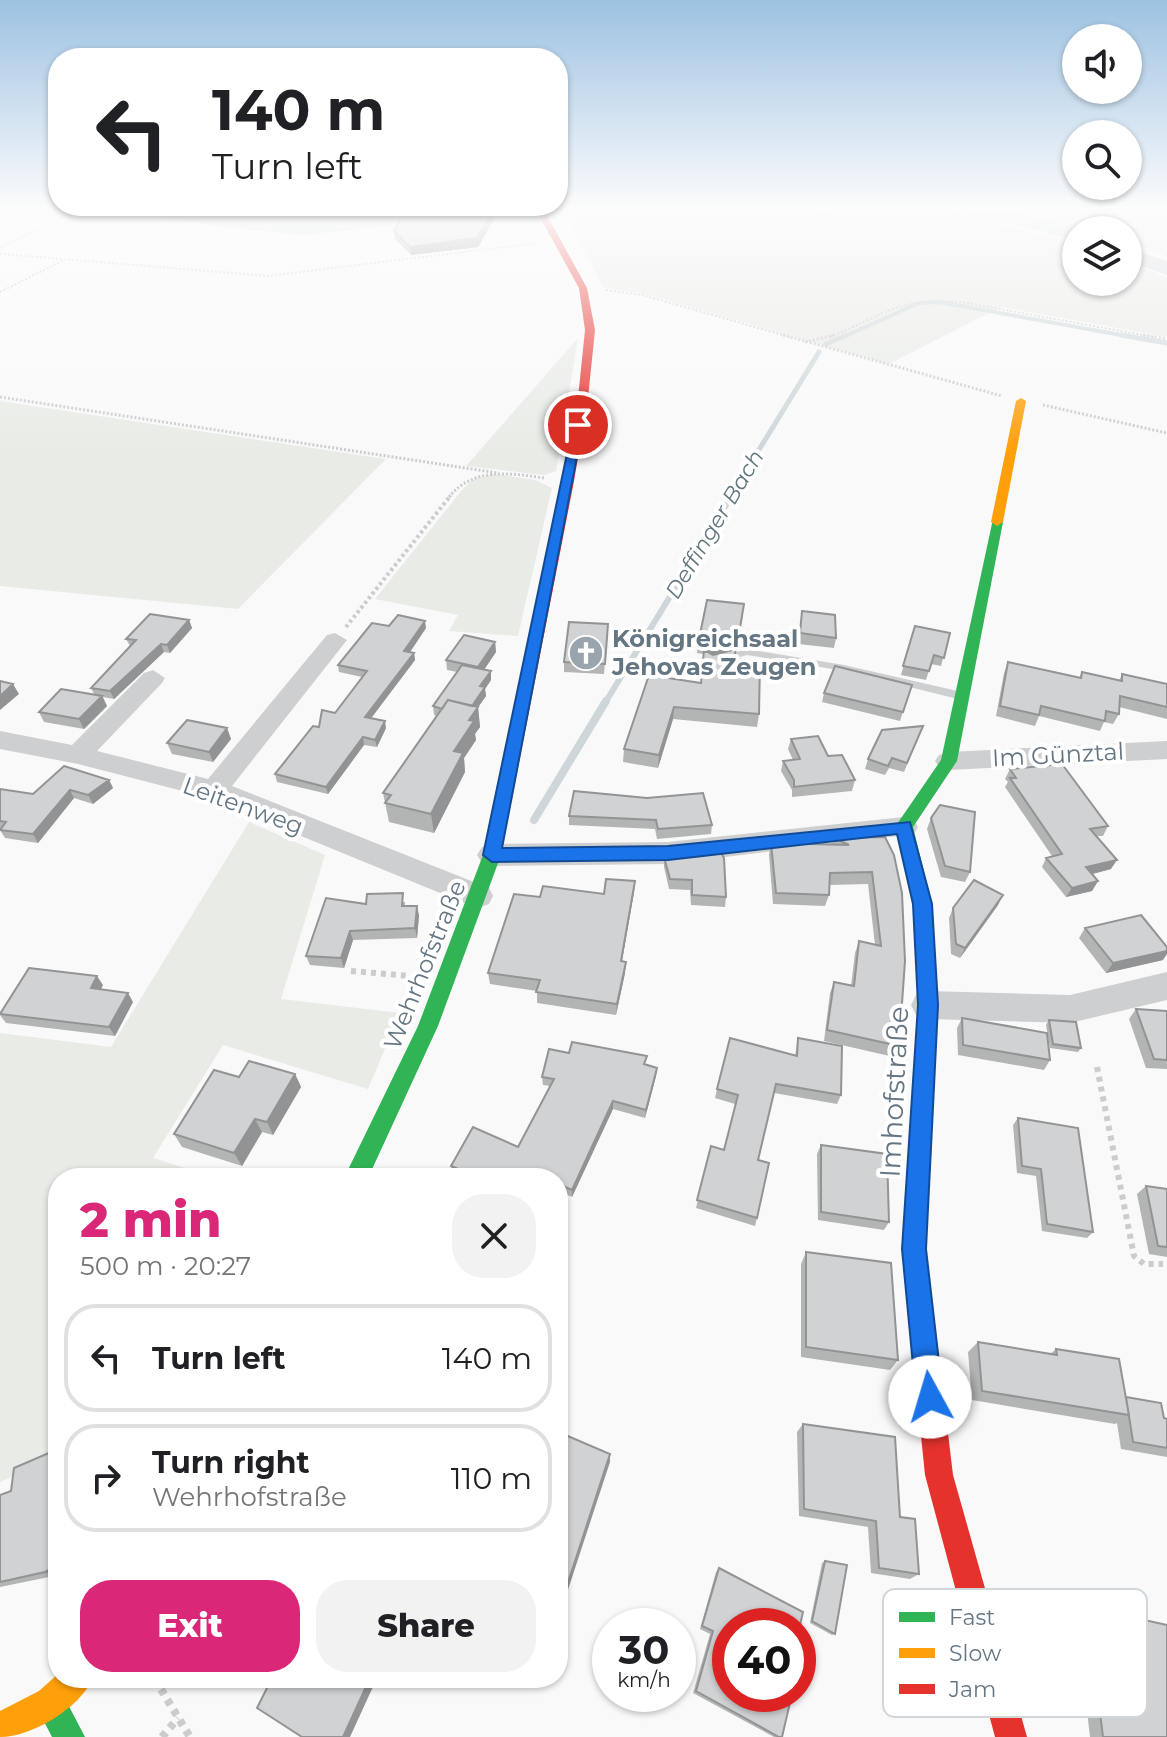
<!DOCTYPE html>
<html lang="en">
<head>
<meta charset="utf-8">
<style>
	:root { --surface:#fff; --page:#f2f2f2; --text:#202124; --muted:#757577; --line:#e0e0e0; --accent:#db2777 }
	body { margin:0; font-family:Montserrat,sans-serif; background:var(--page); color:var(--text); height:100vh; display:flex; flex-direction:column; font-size:30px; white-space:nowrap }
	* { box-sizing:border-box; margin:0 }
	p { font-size:26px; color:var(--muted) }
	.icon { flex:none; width:44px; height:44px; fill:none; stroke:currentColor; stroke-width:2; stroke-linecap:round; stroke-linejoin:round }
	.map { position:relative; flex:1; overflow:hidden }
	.side { position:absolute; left:48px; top:1168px; width:520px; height:520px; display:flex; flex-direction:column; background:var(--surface); border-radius:32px; box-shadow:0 2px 6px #0004 }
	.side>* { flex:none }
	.top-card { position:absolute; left:48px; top:48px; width:520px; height:168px; border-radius:32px; box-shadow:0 2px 6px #0004; background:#fff; color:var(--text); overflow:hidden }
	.tools { position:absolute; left:1062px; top:24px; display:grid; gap:16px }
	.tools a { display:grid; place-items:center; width:80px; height:80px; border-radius:50%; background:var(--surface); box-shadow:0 2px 6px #0004; font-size:40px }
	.speed { position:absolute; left:592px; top:1608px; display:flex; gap:16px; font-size:40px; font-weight:700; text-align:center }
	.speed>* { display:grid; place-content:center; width:104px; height:104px; border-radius:50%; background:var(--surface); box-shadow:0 2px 6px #0004; line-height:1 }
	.speed small { font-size:20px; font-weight:400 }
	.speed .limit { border:12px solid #d22; background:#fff; color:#111 }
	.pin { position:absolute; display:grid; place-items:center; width:68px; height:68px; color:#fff; margin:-34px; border:4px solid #fff; border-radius:50%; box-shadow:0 2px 8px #0007 }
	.me { position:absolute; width:88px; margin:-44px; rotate:354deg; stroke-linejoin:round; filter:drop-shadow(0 0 6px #0008) }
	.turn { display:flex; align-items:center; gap:28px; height:168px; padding:0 32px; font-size:36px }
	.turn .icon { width:104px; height:104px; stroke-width:2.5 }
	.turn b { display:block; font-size:56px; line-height:68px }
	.round { display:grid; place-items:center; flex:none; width:84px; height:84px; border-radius:32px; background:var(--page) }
	.headline { display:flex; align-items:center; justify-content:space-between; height:136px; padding:0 32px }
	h1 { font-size:48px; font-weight:800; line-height:60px; color:var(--accent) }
	.action { display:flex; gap:16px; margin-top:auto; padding:16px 32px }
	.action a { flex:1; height:92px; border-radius:32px; background:var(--accent); color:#fff; font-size:32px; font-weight:800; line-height:92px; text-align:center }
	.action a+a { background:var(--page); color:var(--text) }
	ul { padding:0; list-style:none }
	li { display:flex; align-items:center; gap:24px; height:108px; margin:0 16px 12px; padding:0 16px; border:4px solid var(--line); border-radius:32px }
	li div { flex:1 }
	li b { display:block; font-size:30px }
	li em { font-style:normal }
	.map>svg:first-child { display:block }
</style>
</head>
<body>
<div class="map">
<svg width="1167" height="1737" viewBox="0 0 1167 1737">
	<rect width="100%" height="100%" fill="#f9f9f9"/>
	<path fill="#e8ebe6" d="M563,210H753L816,216L952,214L1076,243V282H1128V261L1167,278V337L1001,307L889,364L648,295L603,287Z
		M1000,210H1167V256L1128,242V230H1087Z
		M578,338L556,471L544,475L466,466Z
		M0,401L386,459L238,609L0,586Z
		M495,474L535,480L552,488L518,636L449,631L458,615L375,599L462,490L472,480Z
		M249,822L325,855L281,999L400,1013L368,1089L223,1045L153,1158L216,1178H58V1457L0,1482V1033L111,1047Z"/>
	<path fill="#ced6d9" d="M153,211L412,212L402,224L305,235L222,227L164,217Z"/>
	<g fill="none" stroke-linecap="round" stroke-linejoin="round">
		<path stroke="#ced6d9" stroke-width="4" d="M963,210L975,212
			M843,337L919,303L939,302L1132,337"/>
		<path stroke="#ced6d9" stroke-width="5" d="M1121,335L1167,343
			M826,344L847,335
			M730,497L819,352"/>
		<path stroke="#ced6d9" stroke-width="6" d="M605,703L732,495"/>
		<path stroke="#ced6d9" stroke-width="8" d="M534,820L606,701"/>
		<path fill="#ced6d9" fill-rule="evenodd" d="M806,210H843C835,219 814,219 806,210Z
			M941,210L1020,213L1081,230H1076V241L1018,225L951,216Z
			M1128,248L1167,261V275L1128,261Z"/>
		<path stroke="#cbcccd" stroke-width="2" stroke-dasharray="2 2" stroke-linecap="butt" d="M0,247L82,210
			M0,254L268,276L538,243
			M606,290L642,295L790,337
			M0,292L64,260
			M830,337C887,314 894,298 961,302L1154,337"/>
		<path stroke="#cbcccd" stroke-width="3" stroke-dasharray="2 2" stroke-linecap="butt" d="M783,335L1002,396
			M1143,335L1167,339
			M805,342L835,335
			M0,397L498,473
			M1043,405L1167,433
			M449,497C473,467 510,473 544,478"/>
		<path stroke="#cbcccd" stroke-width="4" stroke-dasharray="3 3" stroke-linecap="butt" d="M346,627L451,495"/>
		<path stroke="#cbcccd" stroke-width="6" stroke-dasharray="5 5" stroke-linecap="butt" d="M351,971L410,976
			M1097,1067L1134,1256L1144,1264H1163"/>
		<path stroke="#cbcccd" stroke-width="8" stroke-dasharray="6 6" stroke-linecap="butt" d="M159,1678V1686L190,1737
			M162,1737L178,1718"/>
		<path fill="#cecfd0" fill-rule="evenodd" d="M746,649L844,665L962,692L968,696L962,700L844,671L747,655L717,664L711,661Z"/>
		<path fill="#cecfd0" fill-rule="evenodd" d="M335,633L347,640L232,786L489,888L493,896L489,904L478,908L467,904L206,797L78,764L0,749V731L72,745L144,673L153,670L165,678L162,683L97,751L208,779L327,635Z
			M1167,741V759L949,770L939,767L935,761L939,755L949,752Z
			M904,817L914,820L918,827L914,834L668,864L492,866L482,863L477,855L482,847L492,844L668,842Z
			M1167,972V1000L1070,1023L928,1019L916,1015L911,1005L916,995L928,991L1070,995Z"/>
		<path fill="#30b455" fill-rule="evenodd" d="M993,519L1003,522L957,761L913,827L932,904L938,1005L931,1153L928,1160L920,1164L912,1160L909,1153L918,1005L914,904L895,827L941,760Z
			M499,813L508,819L501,855L438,1026L368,1178H344L418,1026L483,855L490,819Z
			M50,1686L61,1691L85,1737H52L34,1702L39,1691Z"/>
		<path fill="#ff9f0a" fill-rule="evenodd" d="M1021,398L1026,401L1003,522L997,526L991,522L1016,401Z
			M58,1674V1678H93C80,1708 32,1737 0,1737V1711L39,1691Z"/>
		<path fill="#e5322d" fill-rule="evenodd" d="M536,210H544L587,288L595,330L588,398L574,481L508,819L499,825L490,819L562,481L578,398L585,330L579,288Z
			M920,1142L928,1146L931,1153L926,1249L953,1475L1027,1737H995L925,1475L902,1249L909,1153L912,1146Z"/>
	</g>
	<path fill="#b3b5b5" d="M405,210H481L480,213H492L493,221L478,247L411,255L395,239L394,231Z
		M802,611L836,638L834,648L798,644Z
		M189,620L192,628L170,653L164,652L114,699L103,697L107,706L84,729L44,722L39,712L94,694L91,688L130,646L126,639Z
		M608,624L604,674L564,672V662Z
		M389,626L426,628L410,652L414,653L415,660L371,718L386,728L377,747L364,745L328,794L277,782L275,774L319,727L335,713L362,677L339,672L338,665Z
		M915,626L950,633L941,666L931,664L926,680L901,675Z
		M495,642L496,652L484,670L491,680L485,689L486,696L478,707L480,727L475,734L476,740L464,758L465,772L434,833L389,822L383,793L437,716L434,715L433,706L457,672L447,670L446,660Z
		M698,644L737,649L734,650L735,659L759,714L757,727L673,719L658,768L623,762L624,749L701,683L703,654L697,653Z
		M1008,662L1079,678L1082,672L1119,681L1122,674L1167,684V719L1119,707V714L1113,724L1104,722L1100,731L1039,716L1035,726L996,716L1004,673Z
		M912,685L900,721L822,702L824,693Z
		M923,726L904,772L889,768L885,775L865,769L868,759Z
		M227,728L231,739L213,762L172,754L167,743Z
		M791,739L828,756L855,780L852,791L792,797V790L781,771L783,761L793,760L788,749Z
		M1010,769L1108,826L1103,836H1097L1111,869L1092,874L1098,881L1092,891L1066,897L1042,867L1046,858L1052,856L1005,787L1008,782L1005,779Z
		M109,780L113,788L93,804L74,798L38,843L5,838L0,830V789L33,794Z
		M647,798L712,825L711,834L657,839L655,829L569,825V816Z
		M931,818L970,872L965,882L941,877L927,829Z
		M885,837L899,1046L894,1057L824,1041L830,993L834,982L851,986L855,953L859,941L875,945L868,884L829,885V895L825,906L773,904L769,855L771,843L832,845L834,838Z
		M664,857L726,897L725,907L691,905L690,890L669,889L664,867Z
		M635,881L634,892L622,961L625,973L616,1015L537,1003V991L490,984L488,973L540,897L604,894Z
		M405,902V906L419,915L417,938L353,940L344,968L310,965L306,956L366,904Z
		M998,905L960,958L951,954L949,918L953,908Z
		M1085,928L1163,960L1106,973L1079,938Z
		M103,985L100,989L133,1002L115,1036L6,1023L0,1015V1013Z
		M1136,1009L1167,1011V1069L1146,1068L1129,1019Z
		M962,1018L1050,1060L1044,1070L958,1055L957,1028Z
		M1049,1020L1081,1048L1078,1052L1050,1048L1046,1025Z
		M798,1038L841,1095L837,1104L774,1093L758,1160L757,1218L755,1226L696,1208L711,1146L724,1150L735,1104L715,1098L717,1089L795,1056Z
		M646,1065L657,1068L656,1076L645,1118L613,1109L572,1197L558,1191V1178H460V1177L453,1174L451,1166L518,1147L550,1086L543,1085L542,1077Z
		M295,1074L301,1087L273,1135L262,1132L242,1166L182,1147L174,1134L239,1077Z
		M1018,1118L1093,1232L1087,1238L1042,1231L1036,1176L1017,1173L1013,1125Z
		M821,1145L889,1222L884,1230L818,1220L817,1154Z
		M1146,1186L1167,1189V1257L1149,1254L1137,1194Z
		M806,1252L898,1360L890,1370L801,1357V1264Z
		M978,1342L1050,1354L1056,1349L1125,1397L1167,1419V1457L1121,1449L1117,1423L1115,1424L972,1400L968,1352Z
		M803,1424L919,1574L910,1579L871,1573L868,1527L799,1516L797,1432Z
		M0,1495L54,1576L0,1587Z
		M825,1561L835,1634L832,1635L810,1623L822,1563Z
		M719,1568L730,1626L782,1737H774L693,1693L710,1634L700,1629L716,1572Z
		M1113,1613L1167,1737H1090L1077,1625L1089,1622L1101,1625L1100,1617Z"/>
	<path fill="#929394" d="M492,213L493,221L478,247L411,255L410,247Z
		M743,613L737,649L703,661L704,652Z
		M189,620L192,628L170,653L167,645Z
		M425,621L426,628L406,658L404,651Z
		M495,642L496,652L479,677L478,667Z
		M161,644L164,652L114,699L110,691Z
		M414,653L415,660L366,725L365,717Z
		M491,671V680L485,689L486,696L467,723L466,714L480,686Z
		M13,684L19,694L0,710V696Z
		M102,696L107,706L84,729L79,719Z
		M478,707L480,727L475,734L476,740L464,758L465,772L434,833L431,814L454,751L469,720Z
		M674,707L673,719L658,768L659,755Z
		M385,721L386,728L377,747L375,740Z
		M227,728L231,739L213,762L209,752Z
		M363,737L364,745L328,794L326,787Z
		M109,780L113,788L93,804L88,795Z
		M70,790L74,798L38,843L33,834Z
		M1117,860L1111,869L1081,877L1086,867Z
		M635,881L634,892L620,972L621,961Z
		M1098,881L1092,891L1066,897L1072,888Z
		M1003,895L998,905L960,958L965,948Z
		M417,906L419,915L417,938L415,928Z
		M350,931L353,940L344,968L341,958Z
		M1167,951V954L1163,960L1106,973L1113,963Z
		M626,962L625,973L616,1015L617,1004Z
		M97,976L103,985L97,997L91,988Z
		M128,993L133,1002L115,1036L109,1027Z
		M657,1068L656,1076L645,1118L646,1110Z
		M295,1074L301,1087L273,1135L267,1122Z
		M613,1101V1109L572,1197V1190Z
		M255,1119L262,1132L242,1166L234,1153Z
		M610,1454V1462L558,1620V1613Z
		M58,1565V1573L54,1576L45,1572Z
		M370,1678H377L350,1737H343Z"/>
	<path fill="#d0d2d3" stroke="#929394" stroke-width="2" d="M405,210H478L477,213H492L477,238L410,247L394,231Z
		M707,600L744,604L738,640L704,652V645L698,644Z
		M802,611L835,615L836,638L800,633Z
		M150,614L189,620L167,645L161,644L110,691L91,688L136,640L126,639Z
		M398,615L425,621L404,651L414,653L365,717L385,721L375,740L363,737L326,787L275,774L313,726L319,727L322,710L335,713L367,671L338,665L372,623L389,626Z
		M569,622L608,624L605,664L564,662Z
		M915,626L950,633L944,658L934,655L929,671L903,666Z
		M464,635L495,642L478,667L446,660Z
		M736,649L734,659L760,661L759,714L674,707L659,755L624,749L649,675L701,683L704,650L713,655Z
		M1008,662L1081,678L1082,672L1122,681V674L1167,684V707L1120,696L1119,714L1106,711L1105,721L1041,706L1039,715L1000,706Z
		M462,665L491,671L480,686L485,687L472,706L448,700L442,709L433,706Z
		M835,666L912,685L903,712L824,693Z
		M0,681L13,684L0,696Z
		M61,689L102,696L79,719L39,712Z
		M448,700L478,707L469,720L474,721L454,751L463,753L431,814L385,803L391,795L383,793Z
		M187,720L227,728L209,752L167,743Z
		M923,726L907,763L892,758L888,766L868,759L882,730Z
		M818,736L828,756L842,755L855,780L794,787V780L783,761L800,759L791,739Z
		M1062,764L1108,826L1090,829L1117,860L1086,867L1098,881L1072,888L1046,858L1062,854L1010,778H1016L1010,769Z
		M64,766L109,780L88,795L70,790L33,834L0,830L6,822L0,821V789L33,794Z
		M574,791L647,798L703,793L712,825L658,829L656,820L569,816Z
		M940,805L975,812L970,872L945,866L931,818Z
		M885,837L894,855L902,893L905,961L899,1046L827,1030L834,982L854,986L859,941L881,946L872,872L830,873L829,895L776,893L771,843L849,845L834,838Z
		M720,851L724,858L726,897L692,895V880L670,879L664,857Z
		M606,879L635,881L621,961L626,962L617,1004L536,992L540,980L488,973L514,894L540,897L543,886L604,894Z
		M974,880L1003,895L965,948L956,944L953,908Z
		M403,893L402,906H417L415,928L350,931L341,958L306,956L326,898L366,904L367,894Z
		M1141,915L1167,947V951L1113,963L1085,928Z
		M29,968L97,976L91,988L128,993L109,1027L0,1014Z
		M1136,1009L1167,1011V1060L1154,1059Z
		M962,1018L1047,1033L1050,1060L963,1045Z
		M1049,1020L1076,1022L1081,1048L1053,1044Z
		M730,1038L797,1056L798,1038L842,1046L841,1095L776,1084L758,1160L769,1163L757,1218L697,1200L711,1146L724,1150L738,1095L717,1089Z
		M572,1042L647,1056L644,1064L657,1068L646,1110L613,1101L572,1190L558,1184V1178H545L539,1176L538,1178H460L463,1171L451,1166L473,1127L518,1147L554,1079L542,1077L549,1049L569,1053Z
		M249,1061L295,1074L267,1122L255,1119L234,1153L174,1134L214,1070L239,1077Z
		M1018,1118L1078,1128L1093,1232L1047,1224L1041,1169L1022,1166Z
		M821,1145L887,1154L889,1222L821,1212Z
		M1146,1186L1167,1189V1247L1158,1246Z
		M806,1252L891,1263L898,1360L806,1347Z
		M978,1342L1057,1355L1056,1349L1119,1359L1129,1415L982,1391Z
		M1126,1397L1161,1403L1164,1418L1167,1419V1448L1133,1442Z
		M803,1424L895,1437L900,1517L915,1519L919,1574L879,1568L876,1521L804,1509Z
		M563,1434L610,1454L558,1613V1449Z
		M58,1449V1565L45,1572L0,1582V1495L11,1491L14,1468Z
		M825,1561L847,1565L835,1634L812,1621Z
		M719,1568L803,1612L798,1634V1626H730V1694H792L782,1737H779L696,1691L713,1631L702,1626Z
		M1113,1613L1167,1625V1737H1103L1089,1622L1114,1627Z
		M272,1678H370L343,1737H302L257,1708Z"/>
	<linearGradient id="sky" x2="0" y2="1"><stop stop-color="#9dc2e2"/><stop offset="0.46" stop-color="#fcfcfc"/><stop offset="1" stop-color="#fcfcfc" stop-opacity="0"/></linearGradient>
	<rect width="1167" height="453" fill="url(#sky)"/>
	<path fill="#1a73e8" stroke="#114b97" stroke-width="2" d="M578,422L583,425L502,848L668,846L910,822L932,904L938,1005L926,1249L943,1397L939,1406L930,1410L920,1406L916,1397L902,1249L918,1005L913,904L897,834L668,860L492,862L483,855L573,425Z"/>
	<defs>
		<g id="church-disc" transform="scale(1.8)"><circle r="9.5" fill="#99a4ac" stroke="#fff"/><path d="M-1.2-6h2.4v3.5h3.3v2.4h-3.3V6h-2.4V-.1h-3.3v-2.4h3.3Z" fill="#fff"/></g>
	</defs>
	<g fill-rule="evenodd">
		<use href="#church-disc" x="586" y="653"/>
	</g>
	<g text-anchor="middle" stroke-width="8" stroke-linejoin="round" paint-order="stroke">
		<g font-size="22" font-style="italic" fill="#60757c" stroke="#fff">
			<text transform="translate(714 524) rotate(-59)" y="8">Deffinger Bach</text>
		</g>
		<g font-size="24" font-weight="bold" fill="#657683" stroke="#fff" text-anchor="start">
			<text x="612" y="647">Königreichsaal<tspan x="612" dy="28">Jehovas Zeugen</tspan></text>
		</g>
		<g font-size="24" fill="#657683" stroke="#fff">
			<text transform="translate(1058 755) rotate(-3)" y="8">Im Günztal</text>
			<text transform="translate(243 806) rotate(20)" y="8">Leitenweg</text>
			<text transform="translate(425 965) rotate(-68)" y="8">Wehrhofstraße</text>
		</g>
		<g font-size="28" fill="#657683" stroke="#fff">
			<text transform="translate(894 1092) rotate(-87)" y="10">Imhofstraße</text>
		</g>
	</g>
	<rect x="883" y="1589" width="264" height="128" rx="12" fill="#fff" stroke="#d1d6da" stroke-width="2"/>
	<rect x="899" y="1612" width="36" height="10" fill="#30b455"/>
	<rect x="899" y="1648" width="36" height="10" fill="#ff9f0a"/>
	<rect x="899" y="1684" width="36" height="10" fill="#e5322d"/>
	<g font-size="22" fill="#657683">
		<text x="949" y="1625">Fast</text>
		<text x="949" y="1661">Slow</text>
		<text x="949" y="1697">Jam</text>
	</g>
</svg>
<div class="tools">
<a><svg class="icon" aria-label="sound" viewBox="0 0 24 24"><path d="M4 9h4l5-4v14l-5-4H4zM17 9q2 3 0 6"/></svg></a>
<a><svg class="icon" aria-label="search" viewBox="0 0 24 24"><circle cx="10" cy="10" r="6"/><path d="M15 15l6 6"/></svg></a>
<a><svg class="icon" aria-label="layers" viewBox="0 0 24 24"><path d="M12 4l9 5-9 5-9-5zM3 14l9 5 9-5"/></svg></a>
</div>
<div class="speed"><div>30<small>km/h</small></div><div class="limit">40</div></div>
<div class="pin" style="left:578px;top:425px;background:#d93025"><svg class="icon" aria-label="arrive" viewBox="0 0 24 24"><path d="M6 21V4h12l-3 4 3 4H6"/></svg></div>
<svg class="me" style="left:930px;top:1397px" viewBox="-20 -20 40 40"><circle r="19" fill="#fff"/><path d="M0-13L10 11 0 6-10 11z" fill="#1a73e8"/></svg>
<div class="top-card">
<div class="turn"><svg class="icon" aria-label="left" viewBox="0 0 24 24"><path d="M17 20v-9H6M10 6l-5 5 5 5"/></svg><div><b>140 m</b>Turn left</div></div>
</div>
<section class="side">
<div class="headline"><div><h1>2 min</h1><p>500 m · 20:27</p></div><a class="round"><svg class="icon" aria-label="close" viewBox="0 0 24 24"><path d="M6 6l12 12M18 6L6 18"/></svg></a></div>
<ul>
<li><svg class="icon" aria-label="left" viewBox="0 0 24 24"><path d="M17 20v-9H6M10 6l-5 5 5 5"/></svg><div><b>Turn left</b></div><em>140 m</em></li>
<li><svg class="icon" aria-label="right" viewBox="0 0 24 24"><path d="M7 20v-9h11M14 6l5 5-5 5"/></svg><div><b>Turn right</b><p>Wehrhofstraße</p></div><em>110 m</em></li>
</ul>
<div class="action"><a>Exit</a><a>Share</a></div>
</section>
</div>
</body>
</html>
